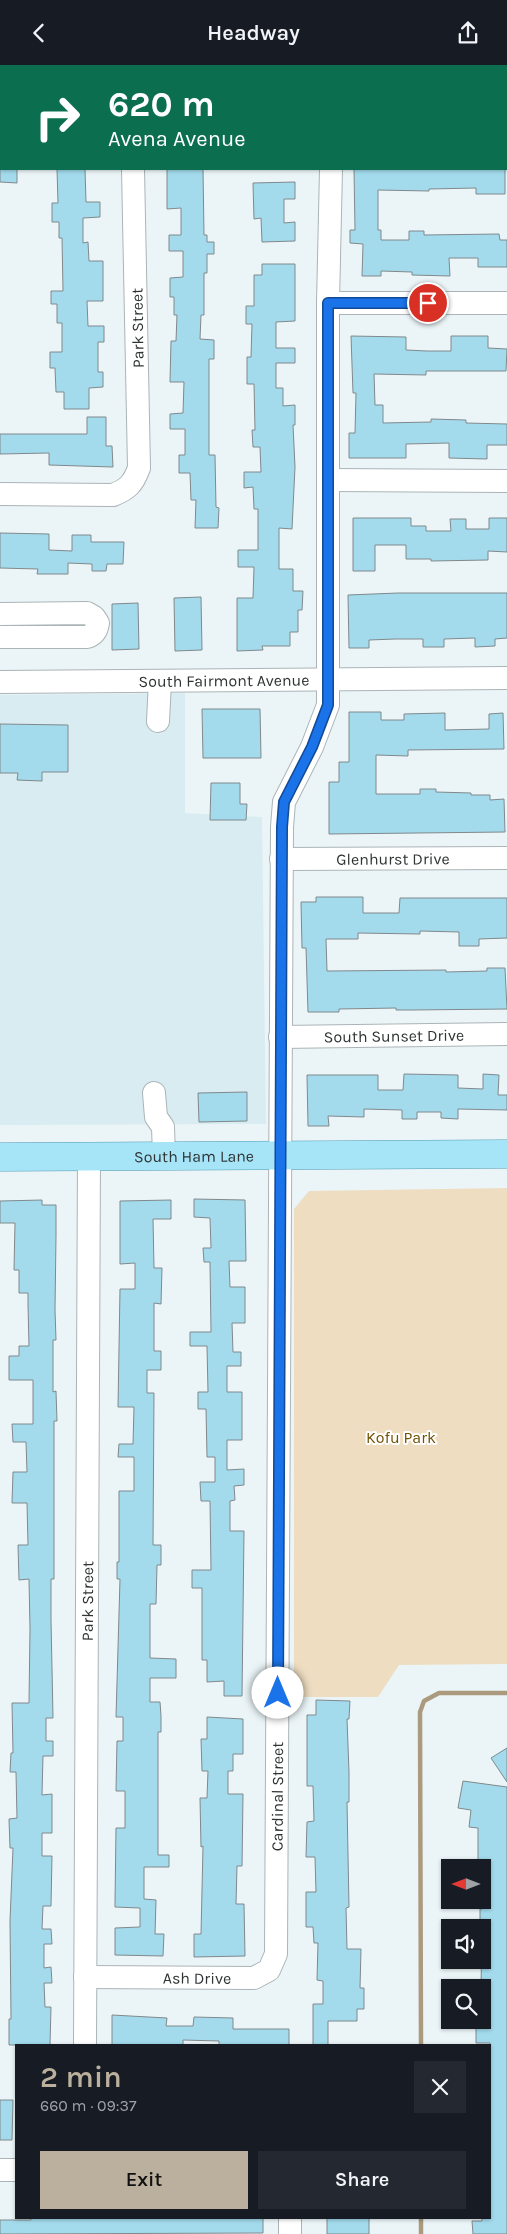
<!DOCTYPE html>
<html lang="en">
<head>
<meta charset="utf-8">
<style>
	:root { --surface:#171b24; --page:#242831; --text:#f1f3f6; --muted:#9ea1a6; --accent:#bbb09d }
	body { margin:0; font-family:Karla,sans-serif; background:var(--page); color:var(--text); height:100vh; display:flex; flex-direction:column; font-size:19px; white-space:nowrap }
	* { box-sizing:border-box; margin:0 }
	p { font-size:16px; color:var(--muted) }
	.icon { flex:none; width:28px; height:28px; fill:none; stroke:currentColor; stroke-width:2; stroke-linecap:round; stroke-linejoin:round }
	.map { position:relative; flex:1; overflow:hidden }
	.panel { position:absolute; left:15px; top:1979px; width:476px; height:175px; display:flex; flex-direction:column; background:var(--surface); border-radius:0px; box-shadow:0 1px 4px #0004 }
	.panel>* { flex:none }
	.top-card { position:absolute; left:0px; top:0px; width:508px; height:105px; box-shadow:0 1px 4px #0004; background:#0b6e4f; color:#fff; overflow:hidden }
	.needle { width:32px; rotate:270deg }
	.fabs { position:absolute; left:441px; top:1794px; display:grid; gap:10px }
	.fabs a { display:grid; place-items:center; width:50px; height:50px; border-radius:0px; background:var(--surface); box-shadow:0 1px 4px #0004; font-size:25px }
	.pin { position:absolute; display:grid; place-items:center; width:42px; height:42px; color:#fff; margin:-21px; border:2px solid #fff; border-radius:50%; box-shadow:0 1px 5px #0007 }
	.me { position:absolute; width:55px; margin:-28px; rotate:0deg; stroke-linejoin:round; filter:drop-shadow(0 0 4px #0008) }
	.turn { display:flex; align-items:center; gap:18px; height:105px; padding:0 25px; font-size:22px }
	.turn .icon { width:65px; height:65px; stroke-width:2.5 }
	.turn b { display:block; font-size:35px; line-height:42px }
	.round { display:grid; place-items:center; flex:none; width:52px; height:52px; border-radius:0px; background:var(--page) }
	.head { display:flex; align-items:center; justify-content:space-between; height:85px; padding:0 25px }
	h1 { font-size:30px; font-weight:600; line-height:38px; color:var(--accent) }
	.action { display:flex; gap:10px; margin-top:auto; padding:10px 25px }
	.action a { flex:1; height:58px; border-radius:0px; background:var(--accent); color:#111; font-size:20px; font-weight:600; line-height:58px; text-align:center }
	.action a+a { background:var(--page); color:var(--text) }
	header { display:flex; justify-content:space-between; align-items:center; height:65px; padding:0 25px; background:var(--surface); font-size:22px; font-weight:600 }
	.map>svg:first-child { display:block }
</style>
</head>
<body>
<header><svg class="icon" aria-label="back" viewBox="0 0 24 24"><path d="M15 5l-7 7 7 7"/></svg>Headway<svg class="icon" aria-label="share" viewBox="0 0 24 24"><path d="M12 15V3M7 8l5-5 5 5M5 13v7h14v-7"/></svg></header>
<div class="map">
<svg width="507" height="2169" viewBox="0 0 507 2169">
	<rect width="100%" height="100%" fill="#ebf5f8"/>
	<path fill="#d9ecf2" d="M185,628V748L262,752L266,1059L0,1060V630Z"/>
	<path fill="#eeddc1" d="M507,1123V1599L399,1600L378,1632H294V1144L309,1126Z"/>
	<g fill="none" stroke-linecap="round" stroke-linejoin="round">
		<path stroke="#ab9a7d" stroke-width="4.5" d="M421,1980L420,1647L424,1636L439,1628H507
			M421,2152V2169"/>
	</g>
	<path fill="#a3dbed" stroke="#80898c" d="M0,104H17V118L0,117Z
		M57,104H85L86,137H100V152L83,153V178L88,177L89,196H103V236H87L88,261H104V277H98V307H103V322L89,323V344H64V327H56L55,303H50V287H62V258H57V239H51V226H63L62,173H59V157H52V138H58Z
		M167,104H203L204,170H207V177H214V189H207V208H204V250H201L200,274L214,275V294H209V390H215L216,442L219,443L218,463H195L196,435H191L190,408H179V390H185V364H170V349L183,348L184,317H170L171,276H176L177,250H174V232H170V213L183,212V186H169V170H181V143L167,144Z
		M354,104H505V129H476V123L429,124V126L378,125V165H381V175H409V166H424V170L499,169L500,175H507V202H478V193H449L450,211L412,210V207L381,206V211H362L363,179L350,178V165H355Z
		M295,117V134H284V158L295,157V176L262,177L261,153L254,154L253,118Z
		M262,199H295V256L276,257V283H295V298H276V323H283V341L295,340V360H293L295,402L292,464L279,463V504H293V526H303L302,545H298V567H290V581H262L263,585L237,586V533H253L254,502H238V485H258V444H254L253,422L244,423V407H261L260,382H253L252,365H255L254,319H247V292H251L252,259H246V241H254V210H262Z
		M351,271L406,272V285L427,286H451V271H488V283L507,284L506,306H426V310L374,309L375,340H383V358L431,357V354L466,355V358L507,359V380H487V394L449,393V378L406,379V393H349V368H355L356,328H353Z
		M87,352H106V381H112L113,402L49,400V388L0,389V369H87Z
		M353,453H411V461H426V466H451L450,454H466V464H489V453H507V487L488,486V495L431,496V494H406V480H375V506H353Z
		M0,468L49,469V485L72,486V470H91V477H124L123,499H107L106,506H92V499L68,498V509H37L38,504L0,503Z
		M398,528H507V573L495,574V581L475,582V573L444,574V582H423V574H395L369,575V583H349L348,530Z
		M201,532L202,585L175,586L174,533Z
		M138,538L139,584L112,585V539Z
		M202,644H260L261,693H203Z
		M349,647H381V655H404V649L445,648V665L489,664V649L503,648L504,684L408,685V691L376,690V729H420V724H436V727L471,728V730H490V735L504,734L505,767L329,769V717H339V697H349Z
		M0,659L68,660V707H42V716L17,715L18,708H0Z
		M211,718H240V739H247L246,755H210Z
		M316,832H363V848H399L400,833H507V873L479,874V881H459V867L420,866V869L358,868V874H326L327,906L446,905V907L487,906V903H505L507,944L411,945H396V943L339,944V947H308L306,883H302L301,837H316Z
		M404,1009L458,1010V1023L483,1024V1009L499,1010L498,1030H507V1045L458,1044V1054L441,1053V1047H417V1054H402V1045L364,1044V1052L328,1051L329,1061H308L307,1010H378V1025H403Z
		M247,1027V1056L199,1057L198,1028Z
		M194,1134L245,1135L246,1196H229L230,1222H245V1258H232L233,1287H241V1301H227V1327H242V1375H227V1405L244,1404V1420L234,1421L235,1435L230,1436V1466H244L242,1631H224V1616L207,1617V1595H202V1523H192V1505H211L210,1436H201L200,1417H215V1392H207L206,1344H198V1327H208L207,1281H190V1267H211L210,1197H204L203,1183H211L210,1153L194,1152Z
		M42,1135V1140H56V1171L55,1245L56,1275H53V1327L56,1326L57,1356H54V1514H51V1555L53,1653H46V1676H53V1691H43L42,1730L52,1729V1768H42V1791H52L51,1841H43L42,1864H51L52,1879H44V1903L51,1902L52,1918H44L45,1942H51L50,1980H9V1954H11L10,1856L13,1783H10L9,1754L17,1753L16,1707H10L11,1688H13L12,1638H29L30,1564L29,1514L19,1515L18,1480H28L27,1438H12L13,1407H27L26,1377H13L12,1359H33V1315H9V1291H19V1281H29L28,1240V1228H19V1205H14L15,1158H0V1136Z
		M171,1135V1154H153L154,1203H162L161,1239L154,1238V1286H161V1305H147V1328H154L153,1480H161V1500H157L156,1539H150V1593L176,1594V1613H150V1637H160L161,1651V1667H158V1790H169V1802H144V1834L156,1835L155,1869H164L163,1891L115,1890V1863L140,1862V1843L115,1842V1838L116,1763H125V1726H116L117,1676H123V1652H116L120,1514H117V1497H119V1426H134V1392H118L119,1379H133L134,1342H118L120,1224H135V1198L120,1199V1136Z
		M316,1635L350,1636L349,1654H347L349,1707V1737H347L349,1842L346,1843L347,1884H361L360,1923H364V1944H357V1956H328V1980H313V1939H323V1916L317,1915L318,1878H314L313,1862H306V1827H316L315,1792H306L307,1757L314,1756L313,1721H307V1650H316Z
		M207,1652L243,1654V1689H233V1706H228V1729H243L242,1801H237L236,1839H244L245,1891L194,1892V1869H201L203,1781L201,1782L200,1733H207L208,1706H202L201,1674H207Z
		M507,1683V1717L491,1693Z
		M463,1716L507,1722V2169H473L472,2156H482V2152H490V1978H476V1955H482V1922H481L482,1862H480V1844H482V1802H478V1763L469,1762L471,1745L458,1743Z
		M112,1950L167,1953L166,1961H193L194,1952L233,1953V1964H289V1980H219V1976L183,1975V1980H112Z
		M0,2035H13L12,2075H0Z
		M31,2152H263V2168L0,2169V2155H31Z
		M327,2152H369V2169H327Z"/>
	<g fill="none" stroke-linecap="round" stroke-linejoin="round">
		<g stroke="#abb4b7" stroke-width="24">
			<g id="minor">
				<path d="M130,0V1"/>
				<path d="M332,1V0"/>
				<path d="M506,47H507"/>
				<path d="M0,49H1"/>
				<path d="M328,238H507"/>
				<path d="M329,415L507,416"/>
				<path d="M0,429L113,430C128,424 133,419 139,403L133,104"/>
				<path d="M0,549L87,548L94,552L98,558C97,565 94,570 87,572H0"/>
				<path id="s1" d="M0,617L507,613"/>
				<path d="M158,656L160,616"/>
				<path id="s2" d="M281,794L507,793"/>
				<path id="s3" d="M280,972L507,969"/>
				<path d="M154,1028L156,1052L163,1062L164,1090"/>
				<path id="s4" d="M85,1912L254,1913L269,1905L276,1889L282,762L284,737L312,682L328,640V238L331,104"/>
				<path id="s5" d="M85,1980L89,1091"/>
				<path d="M0,2105H16"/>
				<path d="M290,2169V2152"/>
			</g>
		</g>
		<g stroke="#559bb0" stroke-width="29">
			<g id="major">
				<path id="s6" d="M0,1092L507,1089"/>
			</g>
		</g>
		<use href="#minor" stroke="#fff" stroke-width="22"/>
		<use href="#major" stroke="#a5e5f7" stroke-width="28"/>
	</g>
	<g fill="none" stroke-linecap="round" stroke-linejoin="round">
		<g stroke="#114b97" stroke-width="12">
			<path id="route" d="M278,1628L282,762L284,737L312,682L328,640V238H428"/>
		</g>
		<use href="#route" stroke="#1a73e8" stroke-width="9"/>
	</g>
	<g text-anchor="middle" stroke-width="4" stroke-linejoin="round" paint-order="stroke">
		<g font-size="16" fill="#2f3334" stroke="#fff">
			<text transform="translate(137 263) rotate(-91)" y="6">Park Street</text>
			<text dy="6" stroke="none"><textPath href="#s1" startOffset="224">South Fairmont Avenue</textPath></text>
			<text dy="6" stroke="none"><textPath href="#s2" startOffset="112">Glenhurst Drive</textPath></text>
			<text dy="6" stroke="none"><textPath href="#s3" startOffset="114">South Sunset Drive</textPath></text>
			<text dy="6" stroke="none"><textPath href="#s6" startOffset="194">South Ham Lane</textPath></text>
			<text dy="6" stroke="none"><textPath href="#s5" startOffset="444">Park Street</textPath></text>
			<text dy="6" stroke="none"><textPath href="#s4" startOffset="361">Cardinal Street</textPath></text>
			<text dy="6" stroke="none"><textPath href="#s4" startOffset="112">Ash Drive</textPath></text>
		</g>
		<g font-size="16" fill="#715004" stroke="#fff">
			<text x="401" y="1378">Kofu Park</text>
		</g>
	</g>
</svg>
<div class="fabs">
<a><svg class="needle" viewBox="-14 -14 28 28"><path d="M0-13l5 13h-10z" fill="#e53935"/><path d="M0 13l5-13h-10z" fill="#9ea1a6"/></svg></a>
<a><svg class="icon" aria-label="sound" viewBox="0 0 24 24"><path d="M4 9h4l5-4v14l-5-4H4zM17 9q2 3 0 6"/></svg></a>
<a><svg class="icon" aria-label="search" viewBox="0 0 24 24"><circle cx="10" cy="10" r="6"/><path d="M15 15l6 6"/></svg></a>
</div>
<div class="pin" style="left:428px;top:238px;background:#d93025"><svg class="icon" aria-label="arrive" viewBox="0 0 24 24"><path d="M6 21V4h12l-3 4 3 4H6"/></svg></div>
<svg class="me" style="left:278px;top:1628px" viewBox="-20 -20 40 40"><circle r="19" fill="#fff"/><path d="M0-13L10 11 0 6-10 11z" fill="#1a73e8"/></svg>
<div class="top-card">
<div class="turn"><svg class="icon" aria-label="right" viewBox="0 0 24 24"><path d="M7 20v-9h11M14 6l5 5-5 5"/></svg><div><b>620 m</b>Avena Avenue</div></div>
</div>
<section class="panel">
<div class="head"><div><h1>2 min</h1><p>660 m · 09:37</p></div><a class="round"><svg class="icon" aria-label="close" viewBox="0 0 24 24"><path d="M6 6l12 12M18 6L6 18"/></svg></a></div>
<div class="action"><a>Exit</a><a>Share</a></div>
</section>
</div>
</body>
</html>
